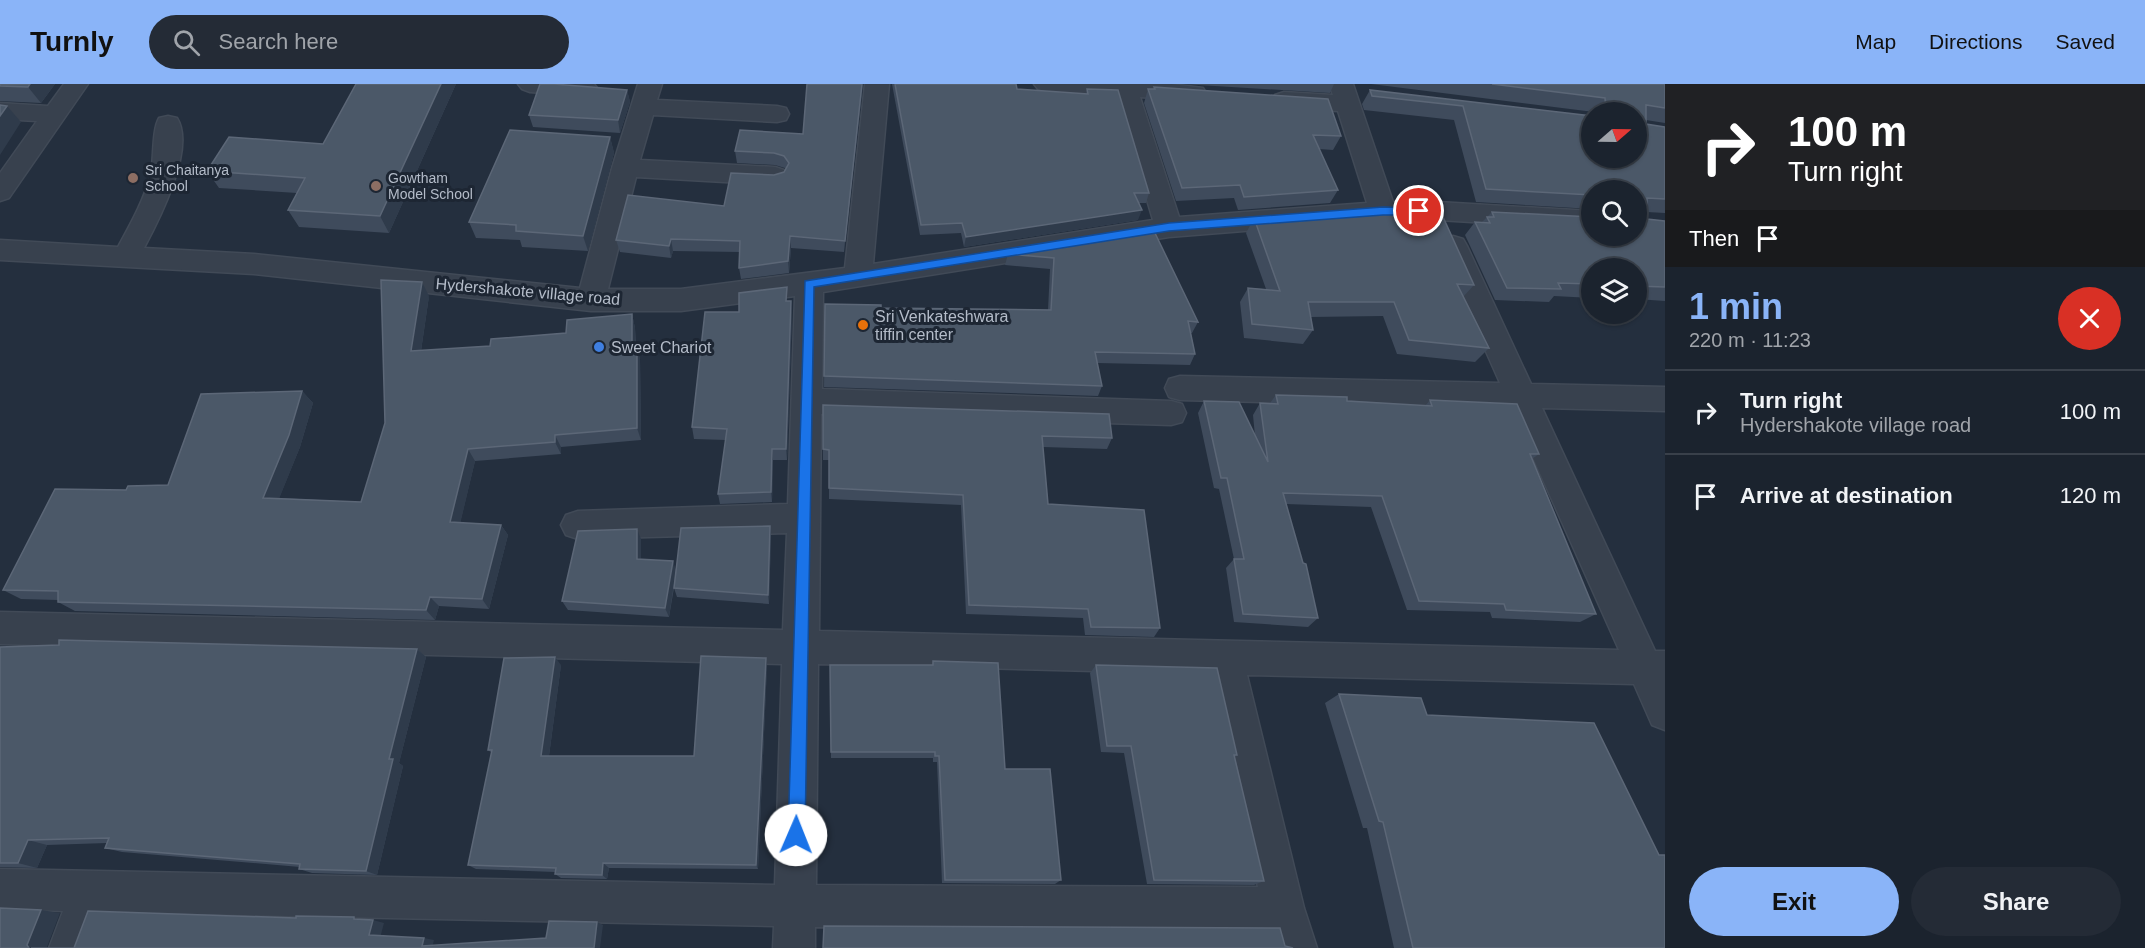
<!DOCTYPE html>
<html lang="en">
<head>
<meta charset="utf-8">
<style>
	:root { --surface:#1b232e; --page:#242b36; --text:#f1f3f6; --muted:#a0a4aa; --line:#39404a; --accent:#8ab4f8 }
	body { margin:0; font-family:Helvetica,sans-serif; background:var(--page); color:var(--text); height:100vh; display:flex; flex-direction:column; font-size:22px; white-space:nowrap }
	* { box-sizing:border-box; margin:0 }
	p { font-size:20px; color:var(--muted) }
	.icon { flex:none; width:33px; height:33px; fill:none; stroke:currentColor; stroke-width:2; stroke-linecap:round; stroke-linejoin:round }
	.map { position:relative; flex:1; overflow:hidden }
	.details { display:flex; flex-direction:column; background:var(--surface); width:480px }
	.details>* { flex:none }
	.hud { background:#202124; color:#fff; overflow:hidden }
	.needle { width:39px; rotate:70deg }
	.fabs { position:absolute; left:1581px; top:18px; display:grid; gap:12px }
	.fabs a { display:grid; place-items:center; width:66px; height:66px; border-radius:50%; background:var(--surface); box-shadow:0 2px 4px #0004,0 0 0 2px var(--line); font-size:30px }
	.pin { position:absolute; display:grid; place-items:center; width:51px; height:51px; color:#fff; margin:-26px; border:3px solid #fff; border-radius:50%; box-shadow:0 2px 6px #0007 }
	.me { position:absolute; width:66px; margin:-33px; rotate:1deg; stroke-linejoin:round; filter:drop-shadow(0 0 4px #0008) }
	.turn { display:flex; align-items:center; gap:21px; height:126px; padding:0 24px; font-size:27px }
	.turn .icon { width:78px; height:78px; stroke-width:2.5 }
	.turn b { display:block; font-size:42px; line-height:51px }
	.then { display:flex; align-items:center; height:57px; padding:0 24px; background:#0003; gap:12px; font-size:22px }
	.round { display:grid; place-items:center; flex:none; width:63px; height:63px; border-radius:32px; background:var(--page) }
	.headline { display:flex; align-items:center; justify-content:space-between; height:102px; padding:0 24px }
	h1 { font-size:36px; font-weight:700; line-height:45px; color:var(--accent) }
	.action { display:flex; gap:12px; margin-top:auto; padding:12px 24px }
	.action a { flex:1; height:69px; border-radius:36px; background:var(--accent); color:#111; font-size:24px; font-weight:700; line-height:69px; text-align:center }
	.action a+a { background:var(--page); color:var(--text) }
	ul { padding:0; list-style:none }
	li { display:flex; align-items:center; gap:18px; height:84px; padding:0 24px; border-top:2px solid var(--line) }
	li div { flex:1 }
	li b { display:block; font-size:22px }
	li em { font-style:normal }
	header { display:flex; align-items:center; gap:36px; box-sizing:border-box; height:84px; padding:0 30px; background:var(--accent); color:#111 }
	header strong { font-size:28px }
	nav { display:flex; gap:33px; margin-inline-start:auto; font-size:21px }
	.search { width:420px; height:54px; background:var(--page); display:flex; align-items:center; gap:15px; box-sizing:border-box; padding:0 21px; border-radius:33px; color:var(--muted); font-size:22px }
	main { display:flex; flex:1; min-height:0 }
	.map>svg:first-child { display:block }
</style>
</head>
<body>
<header>
<strong>Turnly</strong>
<div class="search"><svg class="icon" aria-label="search" viewBox="0 0 24 24"><circle cx="10" cy="10" r="6"/><path d="M15 15l6 6"/></svg>Search here</div>
<nav><a>Map</a><a>Directions</a><a>Saved</a></nav>
</header>
<main>
<div class="map">
<svg width="1665" height="864" viewBox="0 0 1665 864">
	<rect width="100%" height="100%" fill="#242f3e"/>
	<g fill="none" stroke-linecap="round" stroke-linejoin="round">
		<g stroke="#414a57" stroke-width="3">
			<path id="minor" d="M64,0H88L9,114L0,117V89L37,37L0,35V19L48,22Z
				M518,0H594L597,4L593,9L585,12L530,8L522,5Z
				M638,0H662L657,16L777,22L786,24L789,30L786,36L777,38L653,31L640,76L775,83L784,86L788,92L784,98L775,101L636,93L608,205H681L845,184L865,0H889L873,180L1153,136L1116,12L1046,8L1038,5L1034,0H1171L1203,4L1206,9L1203,14L1194,17L1140,13L1179,133L1367,119L1338,27L1284,24L1275,21L1272,16L1275,11L1284,8L1333,11L1329,0H1353L1393,118H1438L1592,127V145L1438,136H1383L1169,153L823,208L822,305L1171,317L1182,320L1186,329L1182,338L1171,341L821,330L819,547L1619,566L1511,324L1180,316L1169,313L1165,304L1169,295L1180,292L1500,299L1439,162L1443,155L1453,152L1463,155L1467,162L1531,300L1665,303V327L1542,324L1655,567H1665V646L1652,641L1634,600L1247,591L1304,824L1317,864H1275L1269,845L815,843V864H773L774,842L104,828L91,864H49L63,827L0,825V785L775,801L782,580L0,560V528L783,546L787,449L578,455L566,451L561,441L566,431L578,427L788,420L795,212L681,227H591L254,190L0,176V156L118,163C131,139 144,116 151,90C154,74 152,46 159,34L168,32L177,34C196,64 159,136 144,164L254,170L580,204L612,84ZM818,580L1211,590L1258,803L816,801Z"/>
		</g>
		<use href="#minor" fill="#38414e" fill-rule="evenodd"/>
	</g>
	<path fill="#3f4b5c" d="M0,0H55L41,19L0,17Z
		M356,0H456L389,149L299,143L288,126L297,109L219,104L207,87L323,60Z
		M863,0L844,168L791,164L789,189L741,195L739,184L740,168L673,167L671,174L620,168L616,156L724,122L774,91L784,88L786,85L785,84L775,81L737,79L735,67L803,50Z
		M892,0H1016L1017,5L1086,10L1087,5L1149,109L1146,119H1139L1138,136L964,163L961,149L920,151Z
		M1182,0H1334L1330,9Z
		M1371,0H1665V39L1646,36V40L1665,43V129L1647,128V135L1665,137V217L1636,215V184H1592V214L1554,212L1549,218L1495,216L1465,151L1475,138H1482L1492,128L1592,152L1636,106H1592V125L1476,118L1454,36L1364,26L1362,20L1370,6L1592,32V74L1636,28H1594Z
		M1154,3L1341,52L1333,66L1319,65L1338,106L1330,119L1238,126L1234,114L1176,117L1144,19L1148,5H1153Z
		M627,6L630,18L620,49L533,43L529,31Z
		M610,53L614,69L588,167L522,163L520,156L476,154L469,138Z
		M1254,134L1474,201L1463,213L1489,264L1475,278L1397,270L1383,232L1311,233L1313,246L1303,260L1244,254L1240,218L1248,204L1266,205L1246,149Z
		M1154,147L1198,238L1192,249H1191L1195,270L1190,281L1097,279L1102,302L1098,312L824,303L825,220L881,224L1048,226L1050,185L1005,181L1008,170Z
		M429,212L421,267L490,262L566,249L632,230L635,244L636,262L640,275L641,356L561,363V370L475,377L460,439L501,441L508,451L489,525L439,522L435,536L75,527L58,518V516L21,515L3,506L126,406L168,401L302,307L313,319L300,363L279,414L361,418Z
		M787,217L792,230L787,376H773L772,418L720,420L718,410L726,356L694,355L692,343L739,228Z
		M1276,311L1425,322L1430,316L1539,370L1532,375L1596,530L1580,538L1492,534L1490,528L1407,526L1371,423L1286,420L1318,534L1308,543L1234,538L1226,484L1234,475L1219,405L1214,404L1198,329L1204,317L1255,352L1253,331L1260,319H1270Z
		M823,321L1112,354L1107,365L1043,363L1048,420L1160,544L1154,553L1085,551L1083,534L966,530L961,421L829,415V376H823Z
		M771,452L769,520L677,513L674,504L675,498L669,533L568,526L562,517L641,455V475L676,485Z
		M0,563L417,565L426,573L399,679L403,682L377,791L312,789L299,785L300,783L122,768L105,764L107,759L47,761L37,784L0,783Z
		M933,577L1005,685L1061,796L1055,800L942,799L937,678H933V674H831L830,581H932Z
		M561,581L549,672H694L767,582L758,785L609,784L607,795L561,794L555,790V788L476,785L468,781L492,669L488,666Z
		M1096,581L1237,671L1235,673L1264,797L1254,801L1147,800L1124,669L1101,668L1090,589Z
		M1339,610L1427,631L1665,864H1394L1367,744H1363L1325,619Z"/>
	<path fill="#2f3b4b" d="M30,0H55L41,19L28,3Z
		M441,0H456L389,149L380,132Z
		M862,0H863L844,168L845,157Z
		M627,6L630,18L620,49L618,36Z
		M7,22L21,38L0,71V32Z
		M610,53L614,69L588,167L583,152Z
		M1142,126L1138,136L964,163L966,153Z
		M790,152L791,164L789,189L788,177Z
		M671,155L673,167L671,174L669,162Z
		M422,198L429,212L419,280L411,267Z
		M791,217L792,230L787,376L786,365Z
		M632,230L635,244L636,276L632,263Z
		M637,262L640,275L641,356L637,344Z
		M302,307L313,319L300,363L275,425L263,414Z
		M555,351L561,363V370L555,358Z
		M468,365L475,377L458,449L450,438Z
		M772,365L773,376L772,418L771,408Z
		M501,441L508,451L489,525L482,515Z
		M770,442L771,452L769,520L768,511Z
		M637,445L641,455V485L637,475Z
		M673,477L676,486L669,533L665,524Z
		M430,513L439,522L435,536L426,526Z
		M417,565L426,573L399,679L403,682L377,791L366,787L389,675Z
		M555,573L561,581L548,679L541,672Z
		M766,574L767,582L758,785L756,781Z
		M28,756L47,761L37,784L18,779Z
		M603,779L609,784L607,795L602,791Z
		M41,826L60,829L47,863V864H29L27,861Z
		M373,836L384,839L380,854L369,851Z
		M597,838L603,841L600,864H594Z
		M424,854L434,856L432,864L422,862Z"/>
	<path fill="#4b5868" stroke="#5c6777" stroke-width="1.5" d="M0,0H30L28,3L0,2Z
		M356,0H441L380,132L288,126L305,94L207,87L229,53L323,60Z
		M540,0H554L627,6L618,36L529,31Z
		M807,0H862L845,157L790,152L788,177L739,184L740,157L671,155L669,162L616,156L628,111L724,122L731,89L774,91L784,88L789,79L784,72L774,69L735,67L740,46L803,50Z
		M895,0H1016L1017,5L1088,10L1087,5L1118,6L1149,109H1134L1142,126L966,153L962,139L921,141Z
		M1492,0H1665V24L1646,21V40L1665,43V115L1647,114V135L1665,137V203L1636,202V184H1592V200L1558,199L1561,205L1507,204L1475,138L1490,139L1487,133H1494L1492,128L1592,133V152H1636V106H1592V111L1486,105L1463,22L1372,12L1370,6L1592,32V74H1636V28H1606L1605,14Z
		M1154,3L1328,15L1341,52L1313,51L1338,106L1244,113L1240,101L1182,104L1148,5H1155Z
		M0,21L7,22L0,32Z
		M510,46L610,53L583,152L516,147V141L469,138Z
		M1366,125L1443,133L1474,201L1457,200L1489,264L1409,256L1394,218H1308L1313,246L1252,240L1248,204L1280,207L1254,134Z
		M1154,147L1198,238L1188,237L1195,270L1095,268L1102,302L824,292L825,220L881,221V224L1051,226L1054,174L1008,170Z
		M381,196L422,198L411,267L490,262L491,255L566,249L567,236L632,230V263L637,262V344L555,351V358L468,365L450,438L501,441L482,515L430,513L426,526L58,518V507L3,506L55,405L126,406L128,402L168,401L201,310L302,307L289,351L263,414L361,418L385,339Z
		M787,203L786,217H791L786,365H772L771,408L718,410L727,345L692,343L705,228H739V209Z
		M1276,311L1347,313V317L1432,322L1430,316L1517,320L1539,370H1530L1596,530L1506,526L1504,520L1419,517L1382,412L1283,409L1303,479L1306,480L1318,534L1243,530L1234,475H1244L1227,394H1221L1204,317L1239,318L1268,378L1260,319L1278,320Z
		M823,321L1109,330L1112,354L1042,352L1048,420L1144,426L1160,544L1091,543L1088,525L969,521L963,411L829,404V366L823,365Z
		M770,442L768,511L674,504L681,444Z
		M637,445V475L673,477L665,524L562,517L578,447Z
		M59,556L417,565L389,675H393L366,787L299,785L300,780L105,764L109,754L28,756L18,779H0V563L59,561Z
		M701,572L766,574L756,781L603,779L602,791L555,790L556,784L468,781L492,666H488L504,574L555,573L541,672H694Z
		M933,577L998,579L1005,685H1050L1061,796H945L939,672H935V668H831L830,581H933Z
		M1096,581L1217,584L1237,671H1234L1264,797L1154,796L1131,662H1107Z
		M1339,610L1421,614L1427,631L1594,639L1659,771H1665V864H1413L1383,738L1379,737Z
		M0,824L41,826L27,861L29,864H0Z
		M88,827L296,834V832L354,833V835L373,836L369,851L424,854L422,862L546,854L549,837L597,838L594,864H31H74Z
		M824,842L1280,844L1285,862L1293,864H823Z"/>
	<path fill="#1a73e8" stroke="#114b97" stroke-width="1.5" d="M1383,123L1419,124L1425,127L1419,131H1383L1169,147L814,203L805,751L802,757L796,759L791,757L788,751L805,197L1169,139Z"/>
	<g fill="#8d6e63" stroke="#1d2633" stroke-width="2">
		<circle cx="133" cy="94" r="6"/>
		<circle cx="376" cy="102" r="6"/>
	</g>
	<circle fill="#e8710a" stroke="#1d2633" stroke-width="2" cx="863" cy="241" r="6"/>
	<circle fill="#3f7fe0" stroke="#1d2633" stroke-width="2" cx="599" cy="263" r="6"/>
	<g text-anchor="middle" stroke-width="6" stroke-linejoin="round" paint-order="stroke">
		<g font-size="14" fill="#b4bcc9" stroke="#1d2633" text-anchor="start">
			<text x="145" y="91">Sri Chaitanya<tspan x="145" dy="16">School</tspan></text>
			<text x="388" y="99">Gowtham<tspan x="388" dy="16">Model School</tspan></text>
		</g>
		<g font-size="16" fill="#b4bcc9" stroke="#1d2633">
			<text transform="translate(528 207) rotate(5)" y="6">Hydershakote village road</text>
		</g>
		<g font-size="16" fill="#b4bcc9" stroke="#1d2633" text-anchor="start">
			<text x="875" y="238">Sri Venkateshwara<tspan x="875" dy="18">tiffin center</tspan></text>
			<text x="611" y="269">Sweet Chariot</text>
		</g>
	</g>
</svg>
<div class="fabs">
<a><svg class="needle" viewBox="-14 -14 28 28"><path d="M0-13l5 13h-10z" fill="#e53935"/><path d="M0 13l5-13h-10z" fill="#a0a4aa"/></svg></a>
<a><svg class="icon" aria-label="search" viewBox="0 0 24 24"><circle cx="10" cy="10" r="6"/><path d="M15 15l6 6"/></svg></a>
<a><svg class="icon" aria-label="layers" viewBox="0 0 24 24"><path d="M12 4l9 5-9 5-9-5zM3 14l9 5 9-5"/></svg></a>
</div>
<div class="pin" style="left:1419px;top:127px;background:#d93025"><svg class="icon" aria-label="arrive" viewBox="0 0 24 24"><path d="M6 21V4h12l-3 4 3 4H6"/></svg></div>
<svg class="me" style="left:796px;top:751px" viewBox="-20 -20 40 40"><circle r="19" fill="#fff"/><path d="M0-13L10 11 0 6-10 11z" fill="#1a73e8"/></svg>
</div>
<section class="details">
<div class="hud">
<div class="turn"><svg class="icon" aria-label="right" viewBox="0 0 24 24"><path d="M7 20v-9h11M14 6l5 5-5 5"/></svg><div><b>100 m</b>Turn right</div></div>
<div class="then">Then<svg class="icon" aria-label="arrive" viewBox="0 0 24 24"><path d="M6 21V4h12l-3 4 3 4H6"/></svg></div>
</div>
<div class="headline"><div><h1>1 min</h1><p>220 m · 11:23</p></div><a class="round" style="background:#d93025;color:#fff"><svg class="icon" aria-label="close" viewBox="0 0 24 24"><path d="M6 6l12 12M18 6L6 18"/></svg></a></div>
<ul>
<li><svg class="icon" aria-label="right" viewBox="0 0 24 24"><path d="M7 20v-9h11M14 6l5 5-5 5"/></svg><div><b>Turn right</b><p>Hydershakote village road</p></div><em>100 m</em></li>
<li><svg class="icon" aria-label="arrive" viewBox="0 0 24 24"><path d="M6 21V4h12l-3 4 3 4H6"/></svg><div><b>Arrive at destination</b></div><em>120 m</em></li>
</ul>
<div class="action"><a>Exit</a><a>Share</a></div>
</section>
</main>
</body>
</html>
